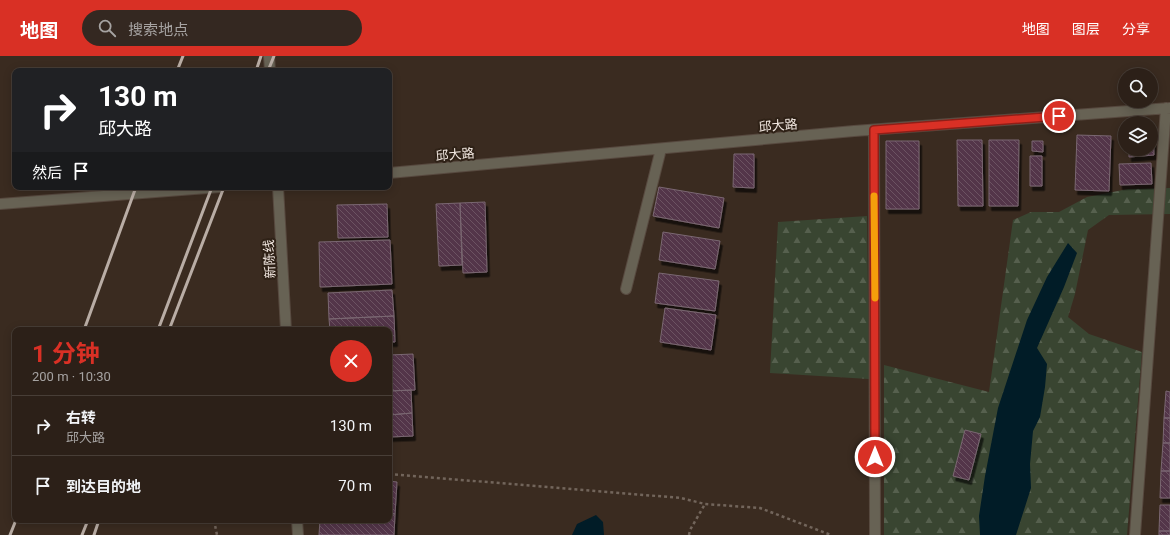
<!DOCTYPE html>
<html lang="zh">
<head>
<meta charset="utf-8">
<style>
	:root { --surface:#2c2018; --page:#342821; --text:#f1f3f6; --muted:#a6a3a2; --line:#483e37; --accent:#d93025 }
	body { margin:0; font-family:Roboto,"Noto Sans SC",sans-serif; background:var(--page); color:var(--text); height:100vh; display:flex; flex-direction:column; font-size:15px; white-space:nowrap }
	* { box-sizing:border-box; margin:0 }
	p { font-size:13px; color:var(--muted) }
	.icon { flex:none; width:22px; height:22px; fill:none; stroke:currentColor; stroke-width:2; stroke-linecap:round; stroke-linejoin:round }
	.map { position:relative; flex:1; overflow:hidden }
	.drawer { position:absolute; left:12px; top:271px; width:380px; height:196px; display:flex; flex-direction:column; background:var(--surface); border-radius:8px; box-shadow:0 2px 10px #0003,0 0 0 1px var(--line) }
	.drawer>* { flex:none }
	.guide { position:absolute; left:12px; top:12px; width:380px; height:122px; border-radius:8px; box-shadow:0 2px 10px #0003,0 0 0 1px var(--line); background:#202124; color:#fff; overflow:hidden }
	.buttons { position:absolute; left:1118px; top:12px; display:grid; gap:8px }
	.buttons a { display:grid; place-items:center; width:40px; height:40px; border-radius:50%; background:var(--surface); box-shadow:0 2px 10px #0003,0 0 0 1px var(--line); font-size:20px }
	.pin { position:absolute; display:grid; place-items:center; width:34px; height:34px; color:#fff; margin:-17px; border:2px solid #fff; border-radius:50%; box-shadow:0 1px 4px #0007 }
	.me { position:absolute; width:44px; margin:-22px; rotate:0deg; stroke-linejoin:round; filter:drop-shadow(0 0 3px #0008) }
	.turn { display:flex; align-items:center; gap:14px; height:84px; padding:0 20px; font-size:18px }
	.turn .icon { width:52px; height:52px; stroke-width:2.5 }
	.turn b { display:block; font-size:28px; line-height:34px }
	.then { display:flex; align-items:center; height:38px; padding:0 20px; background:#0003; gap:8px; font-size:15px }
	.round { display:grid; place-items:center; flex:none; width:42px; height:42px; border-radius:21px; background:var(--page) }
	.overview { display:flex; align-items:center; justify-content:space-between; height:68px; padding:0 20px }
	h1 { font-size:24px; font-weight:700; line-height:30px; color:var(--accent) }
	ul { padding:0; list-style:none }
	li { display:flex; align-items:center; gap:12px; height:60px; padding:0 20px; border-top:1px solid var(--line) }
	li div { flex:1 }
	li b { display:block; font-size:15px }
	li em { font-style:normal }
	header { display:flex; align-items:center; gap:24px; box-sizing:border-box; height:56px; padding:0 20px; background:var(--accent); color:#fff }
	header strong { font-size:19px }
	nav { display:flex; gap:22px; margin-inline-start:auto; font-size:14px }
	.search { width:280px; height:36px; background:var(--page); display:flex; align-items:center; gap:10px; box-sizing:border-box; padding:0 14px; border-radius:22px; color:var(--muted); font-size:15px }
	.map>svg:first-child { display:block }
</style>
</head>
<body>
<header>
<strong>地图</strong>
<div class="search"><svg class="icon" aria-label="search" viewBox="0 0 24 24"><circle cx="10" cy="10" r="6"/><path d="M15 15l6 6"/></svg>搜索地点</div>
<nav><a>地图</a><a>图层</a><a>分享</a></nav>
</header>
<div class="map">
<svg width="1170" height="479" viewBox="0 0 1170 479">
	<defs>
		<pattern id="forest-firs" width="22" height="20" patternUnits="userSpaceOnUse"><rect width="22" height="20" fill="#394531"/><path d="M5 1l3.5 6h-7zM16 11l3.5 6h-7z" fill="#56604e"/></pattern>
		<pattern id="building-back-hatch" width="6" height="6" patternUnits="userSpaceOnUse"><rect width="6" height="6" fill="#533648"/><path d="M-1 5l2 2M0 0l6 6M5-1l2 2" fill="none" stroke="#6c5362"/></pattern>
		<filter id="shadow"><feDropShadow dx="2.5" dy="4.5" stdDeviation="0" flood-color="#0009"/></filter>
	</defs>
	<rect width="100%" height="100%" fill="#3a2b20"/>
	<path fill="url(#forest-firs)" d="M1170,132V158L1109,159L1088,174L1075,238L1068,261L1089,278L1142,296L1127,479H884V309L989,336L1013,164L1031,156H1059L1087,141L1128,133Z
		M867,160L869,323L770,317L778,166Z"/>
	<path fill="#011c27" d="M1068,187L1077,197L1064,231L1037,292L1047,308L1045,331L1040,361L1033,375L1030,408L1031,432L1016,479H980L979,460L985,420L998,352L1027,264L1047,221Z
		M596,459L603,466L604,479H572L577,468Z"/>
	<path fill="url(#building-back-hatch)" stroke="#7a6772" filter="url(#shadow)" d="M1151,76H1153L1154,99L1129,101V93H1151Z
		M1077,79L1111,80L1109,135L1075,134Z
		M957,84H982L983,150H958Z
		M989,84H1019L1018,150H989Z
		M886,85H919V153H886Z
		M1032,85H1043V96L1032,95Z
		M734,98H754V132L733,131Z
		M1030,100H1042V130H1030Z
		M1151,107L1152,128L1120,129L1119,108Z
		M659,131L724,142L719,172L653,160Z
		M485,146L487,216L463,217L460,147Z
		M460,147L462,209L439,210L436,148Z
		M387,148L388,181L338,182L337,149Z
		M663,176L720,185L715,213L659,204Z
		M390,184L392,228L320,231L319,186Z
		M659,217L719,225L715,255L655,247Z
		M392,234L394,260L329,263L328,237Z
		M665,252L716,259L711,294L660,286Z
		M394,260L395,286H389V274H330L329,263Z
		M413,298L415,334L389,335V299Z
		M411,334L412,357L389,359V335Z
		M1166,335L1170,336V362H1164Z
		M412,357L413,380L389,381V359Z
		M1164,362H1170V387H1163Z
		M965,374L981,378L969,424L953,420Z
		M1163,387H1170V415H1161Z
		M1161,415H1170V442H1160Z
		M389,425L397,426L395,458L389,457Z
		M1160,449H1170V475H1159Z
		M389,457L395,458L394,479H319L320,464H389Z
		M1159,475H1170V479H1159Z"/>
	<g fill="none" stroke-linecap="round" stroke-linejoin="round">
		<g stroke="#57493f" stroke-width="12">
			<path id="minor" d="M269,0L270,15
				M874,74L875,479
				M389,117L854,75L1170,52
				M278,131L286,274
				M0,148L220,131
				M626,233L661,93
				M297,464L298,479
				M1135,479L1166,52"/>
		</g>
		<path stroke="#72655b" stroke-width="2.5" stroke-dasharray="3 3" stroke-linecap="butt" d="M389,418L681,442L705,448L760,452L831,479
			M214,464L217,479
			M689,479L690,474L705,448"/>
		<use href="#minor" stroke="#676254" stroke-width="10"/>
		<path stroke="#b9ada5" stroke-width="3" d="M177,15L183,0
			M256,15L261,0
			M268,15L274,0
			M84,274L136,131
			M158,274L212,131
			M169,274L224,131
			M10,479L16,464
			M82,479L88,464
			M94,479L99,464"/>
	</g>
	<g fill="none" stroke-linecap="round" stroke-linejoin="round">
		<g stroke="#8d1f18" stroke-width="10">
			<path id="route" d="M875,401L874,74L1059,60"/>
		</g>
		<use href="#route" stroke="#d93025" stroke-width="7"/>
		<path stroke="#f59e0b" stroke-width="7" d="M874,140L875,242"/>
	</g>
	<g text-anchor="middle" stroke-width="4" stroke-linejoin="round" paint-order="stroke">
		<g font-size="13" fill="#f0e6df" stroke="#2f2217">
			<text transform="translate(778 69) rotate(-5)" y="5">邱大路</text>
			<text transform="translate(455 98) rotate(-5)" y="5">邱大路</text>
			<text transform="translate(269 203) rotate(-93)" y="5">新陈线</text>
		</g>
	</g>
</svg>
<div class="buttons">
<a><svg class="icon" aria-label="search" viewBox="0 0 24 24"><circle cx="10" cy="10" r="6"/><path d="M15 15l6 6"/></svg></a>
<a><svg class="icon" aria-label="layers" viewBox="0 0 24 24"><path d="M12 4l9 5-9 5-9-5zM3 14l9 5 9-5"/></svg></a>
</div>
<div class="pin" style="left:1059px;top:60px;background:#d93025"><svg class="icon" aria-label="arrive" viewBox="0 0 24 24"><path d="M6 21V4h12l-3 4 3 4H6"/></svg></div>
<svg class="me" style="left:875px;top:401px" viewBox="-20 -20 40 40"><circle r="17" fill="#d93025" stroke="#fff" stroke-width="3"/><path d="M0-11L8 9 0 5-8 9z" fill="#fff"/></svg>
<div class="guide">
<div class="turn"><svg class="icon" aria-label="right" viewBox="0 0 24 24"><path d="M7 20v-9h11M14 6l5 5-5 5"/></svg><div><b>130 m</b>邱大路</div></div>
<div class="then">然后<svg class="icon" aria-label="arrive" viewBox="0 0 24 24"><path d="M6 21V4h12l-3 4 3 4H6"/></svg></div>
</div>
<section class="drawer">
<div class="overview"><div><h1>1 分钟</h1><p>200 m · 10:30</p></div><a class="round" style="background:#d93025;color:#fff"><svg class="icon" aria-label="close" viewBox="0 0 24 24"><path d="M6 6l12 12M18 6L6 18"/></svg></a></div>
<ul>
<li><svg class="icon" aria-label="right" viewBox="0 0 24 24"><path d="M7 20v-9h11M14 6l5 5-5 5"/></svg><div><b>右转</b><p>邱大路</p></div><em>130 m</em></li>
<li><svg class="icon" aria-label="arrive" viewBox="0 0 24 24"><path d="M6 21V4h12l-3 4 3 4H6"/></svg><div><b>到达目的地</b></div><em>70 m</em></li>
</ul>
</section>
</div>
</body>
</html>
